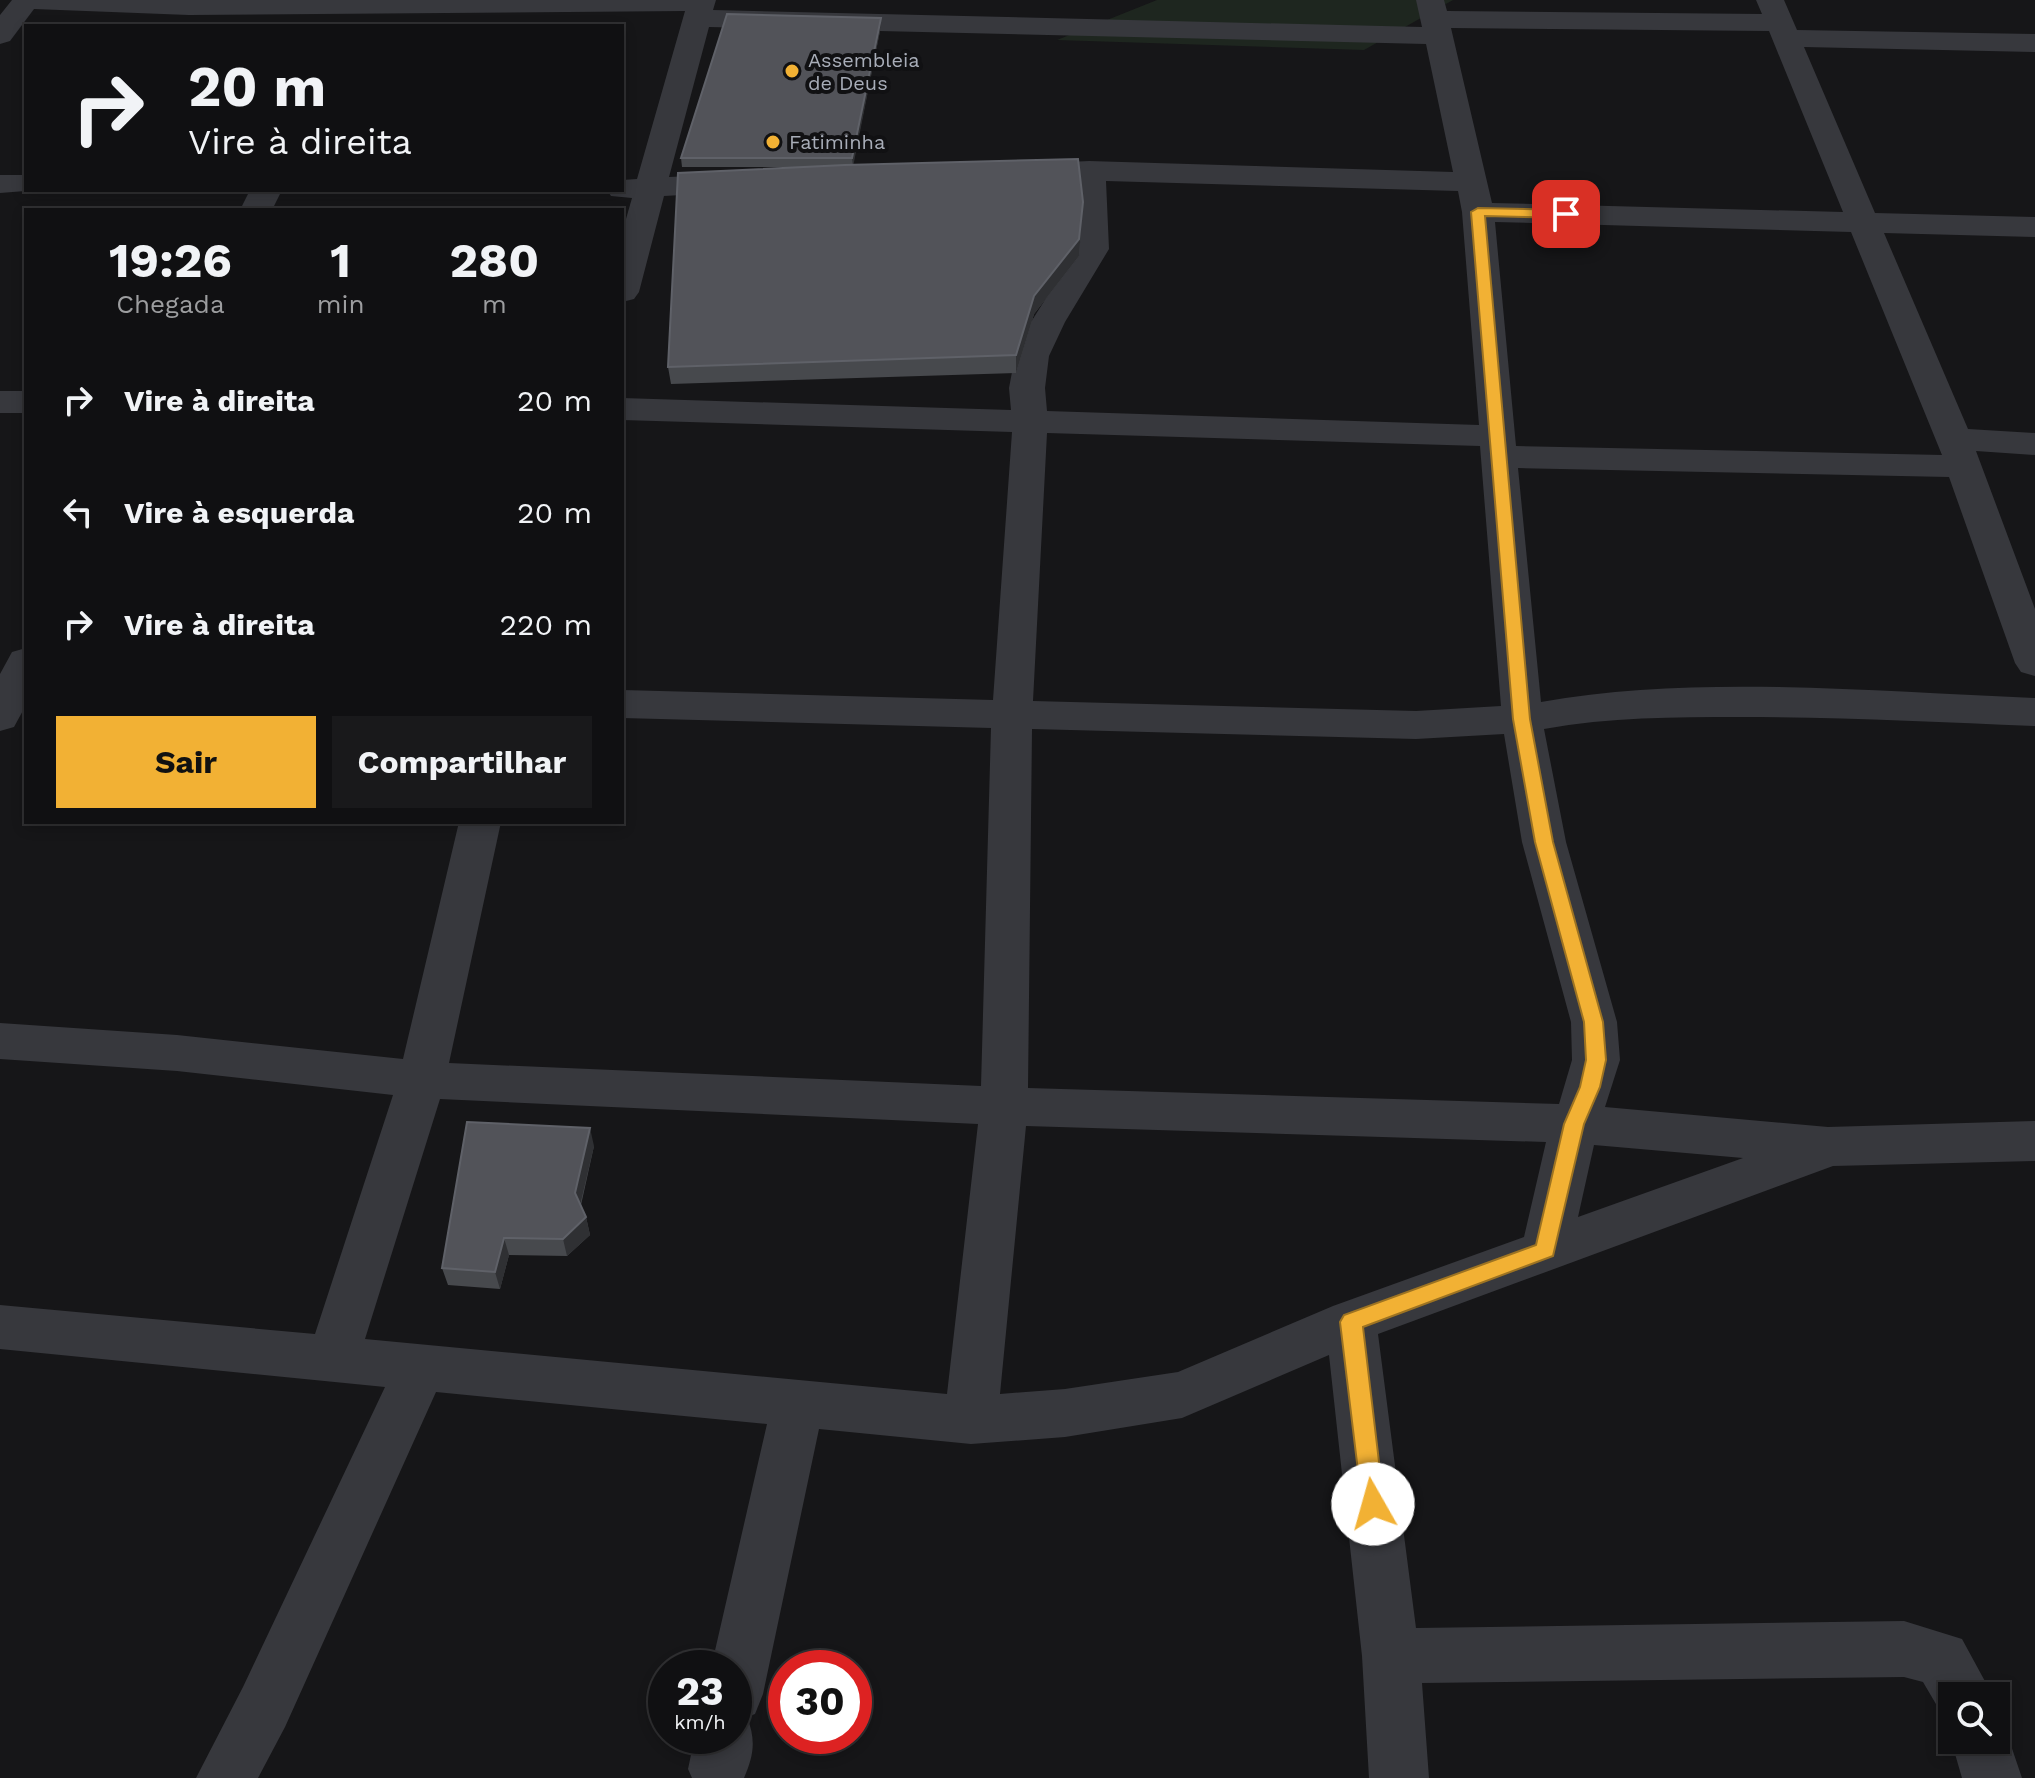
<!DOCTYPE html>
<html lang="pt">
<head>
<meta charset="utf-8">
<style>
	:root { --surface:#101012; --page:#19191b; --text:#f1f3f6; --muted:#9c9d9f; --line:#303032; --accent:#f2b134 }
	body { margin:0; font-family:"Work Sans",sans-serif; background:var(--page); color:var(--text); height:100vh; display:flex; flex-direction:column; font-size:30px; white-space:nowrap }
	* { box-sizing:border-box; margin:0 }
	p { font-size:26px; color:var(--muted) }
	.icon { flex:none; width:44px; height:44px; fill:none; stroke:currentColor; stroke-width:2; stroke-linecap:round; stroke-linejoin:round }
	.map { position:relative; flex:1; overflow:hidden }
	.panel { position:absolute; left:24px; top:208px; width:600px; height:616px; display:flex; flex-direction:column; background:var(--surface); border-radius:0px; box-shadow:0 4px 12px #0003,0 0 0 2px var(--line) }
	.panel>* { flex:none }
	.hud { position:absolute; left:24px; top:24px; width:600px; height:168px; border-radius:0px; box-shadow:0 4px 12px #0003,0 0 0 2px var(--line); background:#101012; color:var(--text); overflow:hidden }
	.controls { position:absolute; left:1938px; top:1682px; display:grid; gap:16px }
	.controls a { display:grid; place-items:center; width:72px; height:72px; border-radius:0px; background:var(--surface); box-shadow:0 4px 12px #0003,0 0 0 2px var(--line); font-size:40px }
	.speed { position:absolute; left:648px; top:1650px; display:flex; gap:16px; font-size:40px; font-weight:700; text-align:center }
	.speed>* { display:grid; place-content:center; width:104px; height:104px; border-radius:50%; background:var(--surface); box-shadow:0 4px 12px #0003,0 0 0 2px var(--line); line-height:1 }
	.speed small { font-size:20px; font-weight:400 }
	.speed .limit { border:12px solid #d22; background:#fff; color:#111 }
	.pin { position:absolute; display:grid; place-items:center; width:68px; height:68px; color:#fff; margin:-34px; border-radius:16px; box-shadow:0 4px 12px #0006 }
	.me { position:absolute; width:88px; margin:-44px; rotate:353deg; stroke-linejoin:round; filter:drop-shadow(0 0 6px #0008) }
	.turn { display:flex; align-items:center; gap:28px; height:168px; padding:0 32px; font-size:36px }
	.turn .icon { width:104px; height:104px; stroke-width:2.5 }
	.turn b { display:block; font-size:56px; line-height:68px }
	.eta { display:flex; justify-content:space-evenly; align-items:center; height:136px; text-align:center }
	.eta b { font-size:48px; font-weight:700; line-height:56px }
	.button { display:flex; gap:16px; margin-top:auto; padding:16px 32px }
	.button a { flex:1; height:92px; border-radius:0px; background:var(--accent); color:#111; font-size:32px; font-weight:700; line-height:92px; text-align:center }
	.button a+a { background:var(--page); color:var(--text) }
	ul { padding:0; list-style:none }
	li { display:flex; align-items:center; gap:24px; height:112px; padding:0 32px }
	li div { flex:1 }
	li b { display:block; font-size:30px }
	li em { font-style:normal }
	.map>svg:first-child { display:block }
</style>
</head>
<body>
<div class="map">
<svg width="2035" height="1778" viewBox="0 0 2035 1778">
	<rect width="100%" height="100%" fill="#161618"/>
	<path fill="#1e261f" d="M1157,0H1453L1364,50L1057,40Z"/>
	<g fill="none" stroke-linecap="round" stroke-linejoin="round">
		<path fill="#37383d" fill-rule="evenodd" d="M12,0H716L713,10L1422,27L1416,0H1444L1447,11L1762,14L1756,0H1784L1797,30L2035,34V52L1804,47L1875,213L2035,217V237L1884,233L1968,429L2035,433V455L1976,451L2035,609V676L2021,672L2015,663L1949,477L1518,468L1541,702C1699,674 1875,692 2035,698V726C1937,722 1838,717 1740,717C1674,717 1610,717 1544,729L1566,842L1617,1022L1620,1060L1605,1107L1828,1127L2035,1121V1161L1833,1166L1378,1334L1416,1628L1904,1621L1962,1639L1993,1696H1952V1720L1943,1716L1923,1682L1904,1677L1422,1683L1429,1778H1369L1362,1656L1329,1355L1182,1418L1065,1437L971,1444L819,1429L763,1694L755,1714L747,1717C756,1740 754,1755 744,1778H692L688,1769L695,1736H734V1668H711L767,1424L436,1392L285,1727L258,1778H196L243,1687L385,1387L0,1349V1305L315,1334L393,1095L177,1071L0,1059V1023L177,1035L403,1059L459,822H501L449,1063L981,1086L991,728L622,718V690L993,700L1012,432L622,420V398L1011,410L1009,388L1015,356L1031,322L1077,249L1074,180L1049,177L1044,170L1049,163L1089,161L1453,172L1426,44L709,27L669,177L735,174L746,176L751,183L746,190L735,192L664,196L639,292L634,299L622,302V233L632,198L611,196L607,190H622V180L637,179L685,11L189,15L34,9L10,41L0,44V15ZM1451,28L1769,31L1843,212L1492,203ZM1106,181L1458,191L1462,212L1479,425L1047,411L1045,388L1049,356L1065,322L1109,249ZM1495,222L1851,232L1942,455L1516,446ZM1047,433L1480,446L1501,706L1416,711L1033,701ZM1032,729L1416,739L1504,734L1522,842L1571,1022L1572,1060L1559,1104L1028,1088ZM440,1099L978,1124L947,1394L365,1339ZM1026,1126L1546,1142L1524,1237L1333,1306L1178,1372L1065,1389L1000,1394ZM1594,1145L1743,1158L1578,1217Z
			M0,175H26V190H38L0,193Z
			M250,190H282L272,210H240Z
			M0,391H26V413H0Z
			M26,648V705L14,727L0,731V674L12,652Z
			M1996,1717L2002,1719L2022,1778H1962L1951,1740L1952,1738L1996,1740Z"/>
	</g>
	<path fill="#47494d" d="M881,26L853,164L1083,202L1079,256L1034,314L1016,373L671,384L668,367L806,167H682L681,158Z
		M594,1146L581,1205L586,1217L590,1235L567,1256L509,1255L500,1289L448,1285L442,1268Z"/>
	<path fill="#2f3033" d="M881,18V26L853,167L852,158Z
		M1083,202L1079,256L1034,314L1016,373V355L1034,296Z
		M590,1128L594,1146L579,1210L575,1193Z
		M586,1217L590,1235L567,1256L563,1239Z
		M504,1238L509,1255L500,1289L495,1272Z"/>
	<path fill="#525359" stroke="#5f6168" stroke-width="2" d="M727,14L881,18L852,158H681Z
		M1078,159L1083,202L1079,239L1034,296L1016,355L668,367L678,173L845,165Z
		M467,1122L590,1128L575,1193L586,1217L563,1239L504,1238L495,1272L442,1268Z"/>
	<path fill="#f2b134" stroke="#9d7322" stroke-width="2" d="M1478,208L1566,210L1573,214L1566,218L1485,216L1530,719L1553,842L1603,1022L1606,1060L1600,1087L1584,1124L1553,1256L1363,1327L1384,1504L1381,1511L1373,1514L1365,1511L1362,1504L1340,1322L1344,1315L1536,1245L1564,1124L1580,1087L1586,1060L1584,1022L1535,842L1513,719L1471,212Z"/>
	<g fill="#f2b134" stroke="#111113" stroke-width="3">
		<circle cx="792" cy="71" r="8"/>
		<circle cx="773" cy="142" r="8"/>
	</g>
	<g text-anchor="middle" stroke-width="8" stroke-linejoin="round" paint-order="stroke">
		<g font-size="20" fill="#a8adb8" stroke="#111113" text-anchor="start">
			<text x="808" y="67">Assembleia<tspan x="808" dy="23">de Deus</tspan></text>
			<text x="789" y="149">Fatiminha</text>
		</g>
	</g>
</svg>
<div class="controls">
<a><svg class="icon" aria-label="search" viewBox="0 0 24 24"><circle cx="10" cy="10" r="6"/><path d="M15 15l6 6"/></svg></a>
</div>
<div class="speed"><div>23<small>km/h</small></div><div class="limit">30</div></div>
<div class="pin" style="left:1566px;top:214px;background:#d93025"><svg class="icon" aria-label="arrive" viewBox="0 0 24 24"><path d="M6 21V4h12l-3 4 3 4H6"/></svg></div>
<svg class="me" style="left:1373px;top:1504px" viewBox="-20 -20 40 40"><circle r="19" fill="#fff"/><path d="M0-13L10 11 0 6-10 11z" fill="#f2b134"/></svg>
<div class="hud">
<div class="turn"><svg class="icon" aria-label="right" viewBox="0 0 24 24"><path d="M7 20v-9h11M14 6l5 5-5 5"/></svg><div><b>20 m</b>Vire à direita</div></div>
</div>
<section class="panel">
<div class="eta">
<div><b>19:26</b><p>Chegada</p></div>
<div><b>1</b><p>min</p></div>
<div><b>280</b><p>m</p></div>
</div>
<ul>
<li><svg class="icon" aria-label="right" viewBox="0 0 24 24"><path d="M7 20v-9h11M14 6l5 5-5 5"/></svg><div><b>Vire à direita</b></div><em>20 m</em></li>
<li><svg class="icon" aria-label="left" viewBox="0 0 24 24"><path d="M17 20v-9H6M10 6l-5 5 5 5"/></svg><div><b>Vire à esquerda</b></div><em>20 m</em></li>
<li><svg class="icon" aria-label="right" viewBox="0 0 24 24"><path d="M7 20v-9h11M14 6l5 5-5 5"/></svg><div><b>Vire à direita</b></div><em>220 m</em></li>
</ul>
<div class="button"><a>Sair</a><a>Compartilhar</a></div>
</section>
</div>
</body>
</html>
